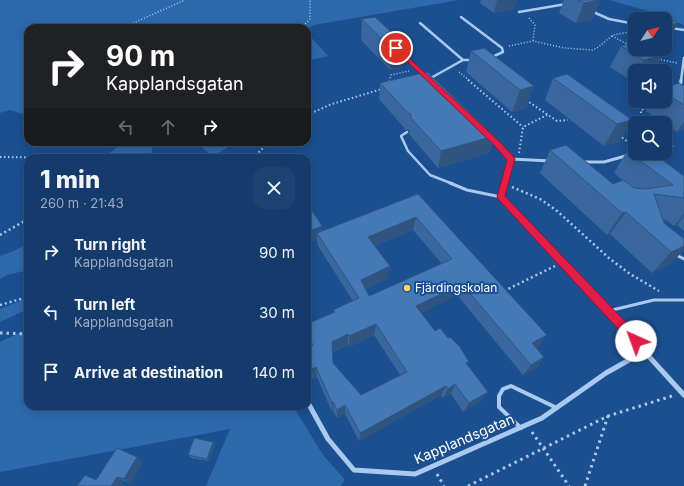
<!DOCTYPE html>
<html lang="en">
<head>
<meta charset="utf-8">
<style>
	:root { --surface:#143b6b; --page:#1d4271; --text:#f1f3f6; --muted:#9dadc1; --line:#33557e }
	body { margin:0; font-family:Inter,sans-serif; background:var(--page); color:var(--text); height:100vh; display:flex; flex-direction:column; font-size:15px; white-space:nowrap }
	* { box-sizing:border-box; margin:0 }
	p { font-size:13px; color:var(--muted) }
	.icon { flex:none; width:22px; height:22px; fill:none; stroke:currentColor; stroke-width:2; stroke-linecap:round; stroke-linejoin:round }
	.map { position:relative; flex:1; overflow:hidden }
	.panel { position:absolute; left:24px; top:154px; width:287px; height:256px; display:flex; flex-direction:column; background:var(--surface); border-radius:12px; box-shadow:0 2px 10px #0003,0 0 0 1px var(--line) }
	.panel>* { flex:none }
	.top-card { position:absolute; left:24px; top:24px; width:287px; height:122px; border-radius:12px; box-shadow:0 2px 10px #0003,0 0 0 1px var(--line); background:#202124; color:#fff; overflow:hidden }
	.needle { width:26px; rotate:54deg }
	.fabs { position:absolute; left:628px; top:12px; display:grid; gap:8px }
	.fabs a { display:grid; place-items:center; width:44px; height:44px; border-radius:8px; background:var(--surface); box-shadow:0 2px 10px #0003,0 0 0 1px var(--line); font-size:20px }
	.pin { position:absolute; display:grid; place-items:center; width:34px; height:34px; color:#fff; margin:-17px; border:2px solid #fff; border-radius:50%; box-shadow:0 1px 4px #0007 }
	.me { position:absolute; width:44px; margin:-22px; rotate:317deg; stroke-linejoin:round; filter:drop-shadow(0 0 3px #0008) }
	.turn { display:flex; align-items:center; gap:14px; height:84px; padding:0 16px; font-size:18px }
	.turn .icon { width:52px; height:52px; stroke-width:2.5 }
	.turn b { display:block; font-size:28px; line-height:34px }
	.lanes { display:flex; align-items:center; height:38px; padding:0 16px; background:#0003; justify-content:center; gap:20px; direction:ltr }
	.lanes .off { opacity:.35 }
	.round { display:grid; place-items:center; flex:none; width:42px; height:42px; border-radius:12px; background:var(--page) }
	.summary { display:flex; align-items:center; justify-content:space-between; height:68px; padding:0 16px }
	h1 { font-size:24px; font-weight:800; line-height:30px }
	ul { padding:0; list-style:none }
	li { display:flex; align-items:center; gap:12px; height:60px; padding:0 16px }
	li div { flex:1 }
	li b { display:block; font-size:15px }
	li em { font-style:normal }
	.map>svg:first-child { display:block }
</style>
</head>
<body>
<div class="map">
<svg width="684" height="486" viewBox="0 0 684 486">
	<rect width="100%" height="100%" fill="#1b4f8f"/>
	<path fill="#2e69ad" d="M0,0H459L314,25L307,29L28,28V116L10,110L0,113Z
		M609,0H684V25L648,11Z
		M307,36H310L328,56L307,61Z
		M141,142L153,146L150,158H106L107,155L122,143Z
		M196,142H238L212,156Z
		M28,243V270L7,275L0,279V256L14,251Z
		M28,298V309L0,322V309Z
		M28,329V406H293L323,455L345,480L340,486H206L230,429L0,472V342Z"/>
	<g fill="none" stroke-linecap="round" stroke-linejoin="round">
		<path stroke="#a9c9ee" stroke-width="1.5" stroke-dasharray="1 2" stroke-linecap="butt" d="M529,18L535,25L533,41
			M122,28L185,0
			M301,28L310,19V0
			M612,36L629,45
			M509,46L533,41L564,48L592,50L597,48L613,35L629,32
			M658,59L677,63
			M459,72L470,81
			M389,81L391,75L409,71"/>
		<path stroke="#a9c9ee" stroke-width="2" stroke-dasharray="1.5 2.5" stroke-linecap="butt" d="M468,80L523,127
			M388,83L389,80
			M526,100L557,121L568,120
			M651,107L641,110V115L652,123
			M307,115L332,104L382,89
			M665,133L673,138
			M619,135L633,146
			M519,153L523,127L547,115
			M0,157L66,158
			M253,158L269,142"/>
		<path stroke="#a9c9ee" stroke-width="2.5" stroke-dasharray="2 3" stroke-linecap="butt" d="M512,187L540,199L556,210L610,259L630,274L659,291
			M0,235L28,219
			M504,291L555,266
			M0,305L28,297"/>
		<path stroke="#a9c9ee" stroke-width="3" stroke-dasharray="2.5 4" stroke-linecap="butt" d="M0,333L28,334
			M532,432L569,486
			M437,474L444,486
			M468,486L608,416L672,396
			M585,486L608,416"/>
		<path stroke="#a9c9ee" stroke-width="2.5" d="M407,132L401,136L408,151L430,175L453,184"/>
		<path stroke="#a9c9ee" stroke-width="3" d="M450,183L467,190L501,197
			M676,255L684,259
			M608,311L654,300H684"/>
		<path stroke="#a9c9ee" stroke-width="4" d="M521,428L499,407V396L503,389L511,386L557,408"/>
		<path stroke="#a9c9ee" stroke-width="2.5" d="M591,11L609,19L635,24
			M519,12L566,4
			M461,17L502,48L503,52L492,57
			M420,23L463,60
			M665,27L684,30
			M402,54L426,76
			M429,79L463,60H473
			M681,81L684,58"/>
		<path stroke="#a9c9ee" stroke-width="3" d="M681,80L680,89L684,93
			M491,137L511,159L504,184
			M665,147L672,146
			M511,159L551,161
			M582,162H604L636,153"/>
		<path stroke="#a9c9ee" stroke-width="4" d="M505,183L501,197L613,317"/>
		<path stroke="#a9c9ee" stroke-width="5" d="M612,316L684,395
			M307,401L328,439L354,470L415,474L542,418L606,373L645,351"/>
	</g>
	<path fill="#3a679d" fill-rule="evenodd" d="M481,0H517L514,9L494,13L480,3Z
		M564,0H600L592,20L576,23L559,13Z
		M655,12L678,23L666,44H665V19H637L638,16Z
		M375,17L404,67L390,70L361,40L362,19Z
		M635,22V40L628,36Z
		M621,46L663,55L654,71H635V80L632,81L610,67Z
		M471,51L534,86L526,108L512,112L466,72Z
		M553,78L632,120L619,142L604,146L545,100Z
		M380,83L494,136L489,153L438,168L409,134V130H406L379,99Z
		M684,86V130L677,132L665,124V123H664L646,111L652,101H665V88Z
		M550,150L613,184L622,180L614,173L627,151L684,176V231L677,225L674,226L666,220H663L664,223L684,239V250L669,265L652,273L610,234L607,235L540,173Z
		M418,194L539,346L536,348L544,357L536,368L523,375L457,295L421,313L435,331L448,338L469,362L467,364L481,401L463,412L451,394L443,398L441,395L359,441L345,414L337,418L333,411L332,412L317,377L313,379L307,369V349L309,347L307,343V324L334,312L333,310L353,301L318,246L317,240L307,203L322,231ZM413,230L442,264L369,296L366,289L388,278L375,246ZM374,335L400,375L361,395L333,363V352L348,345L349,347Z
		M213,442L215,444L209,461L191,458L188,455Z
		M143,462L131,484L124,481L121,486H77L96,480Z"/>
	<path fill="#305480" d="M497,0H517L514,9L494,13Z
		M600,0L592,20L576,23L584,3Z
		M678,23L666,44H665V26Z
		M406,46L404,67L390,70L392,49Z
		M663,55L654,71H638L644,60Z
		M635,76V80L632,81Z
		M534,86L526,108L512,112L520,90Z
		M632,120L619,142L604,146L617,124Z
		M684,122V130L677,132Z
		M494,136L489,153L438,168L441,151Z
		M626,212L610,234L607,235L622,213Z
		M684,214V216L677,225L674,226Z
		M416,217L413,230L367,249L368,237Z
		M322,226L323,238L317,233V240L307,244V232Z
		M684,246V250L669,265L652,273L671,252Z
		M390,266L388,278L361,292V280Z
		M462,284L457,295L413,317L416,306Z
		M376,324L374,335L349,347V336Z
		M348,334V345L332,352V342Z
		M547,335L539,346L525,354L532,343Z
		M544,357L536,368L523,375L531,365Z
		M316,367L317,377L313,379L312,369Z
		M455,384L451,394L443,398L448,389Z
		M446,386L441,395L359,441L360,433Z
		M488,392L481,401L463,412L469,403Z
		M333,402V411L332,412V403Z
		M345,405V414L337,418V410Z
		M213,442L215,444L209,461L207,459Z
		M137,457L143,462L131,484L124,479Z
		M117,477L124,481L121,486H111Z"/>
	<path fill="#4478b7" stroke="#305480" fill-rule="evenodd" d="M578,0H600L584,3Z
		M655,12L678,23L665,26V19H645L638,16Z
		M375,17L406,46L392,49L362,19Z
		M635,42V49H653L663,55L644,60L621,46Z
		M484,48L534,86L520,90L471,51Z
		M427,72L494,136L441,151L411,118V114L408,113L380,83Z
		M567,74L632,120L617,124L553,78Z
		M679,83L684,86V105L665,93V88Z
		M566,145L613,184L623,180L634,188L644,189L673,185L627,151L635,148V153H653L684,176V198L654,194L664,223L684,239V246L671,252L626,212L622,213L550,150Z
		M418,194L547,335L532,343L544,357L531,365L462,284L416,306L435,331L440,328L448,338L450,337L460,347L469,362L466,363L488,392L469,403L455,384L448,389L446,386L360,433L345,405L337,410L333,402L332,403L316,367L312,369L307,361V349L313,345L307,334V324L335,312L333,310L359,298L317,233ZM416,217L452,259L369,296L361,280L390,266L368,237ZM376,324L407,372L361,395L333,363L332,342L348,334L349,336Z
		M307,203L322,226L307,232Z
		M194,438L213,442L207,459L188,455Z
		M117,448L137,457L124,479L117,477L111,486H77L85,475L96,480Z"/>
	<path fill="#e11d48" stroke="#92132f" d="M396,46L500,142L514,157L515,159L505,196L640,337L641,341L640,344L636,346L632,344L498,199L497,197L507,160L494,145L394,49V47Z"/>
	<circle fill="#ffd166" stroke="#1b4f8f" stroke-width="1.5" cx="407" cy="288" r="4"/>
	<g text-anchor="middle" stroke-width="4" stroke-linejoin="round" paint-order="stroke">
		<g font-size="12" fill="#fff" stroke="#1b4f8f" text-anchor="start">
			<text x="415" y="292">Fjärdingskolan</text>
		</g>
		<g font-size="14" fill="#fff" stroke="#1b4f8f">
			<text transform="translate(464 439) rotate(-23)" y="5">Kapplandsgatan</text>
		</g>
	</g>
</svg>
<div class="fabs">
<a><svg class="needle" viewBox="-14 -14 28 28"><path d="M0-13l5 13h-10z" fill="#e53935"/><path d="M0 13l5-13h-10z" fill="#9dadc1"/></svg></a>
<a><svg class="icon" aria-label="sound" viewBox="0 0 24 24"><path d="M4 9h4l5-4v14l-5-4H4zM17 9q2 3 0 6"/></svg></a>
<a><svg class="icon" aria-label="search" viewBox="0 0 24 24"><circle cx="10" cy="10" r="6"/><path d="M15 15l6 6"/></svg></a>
</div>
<div class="pin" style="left:396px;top:48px;background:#d93025"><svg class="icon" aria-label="arrive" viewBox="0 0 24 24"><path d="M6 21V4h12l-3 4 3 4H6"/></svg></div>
<svg class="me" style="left:636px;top:341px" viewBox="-20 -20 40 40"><circle r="19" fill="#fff"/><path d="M0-13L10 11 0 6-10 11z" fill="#e11d48"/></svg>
<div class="top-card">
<div class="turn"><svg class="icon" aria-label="right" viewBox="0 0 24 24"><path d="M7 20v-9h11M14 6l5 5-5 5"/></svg><div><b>90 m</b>Kapplandsgatan</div></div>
<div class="lanes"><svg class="icon off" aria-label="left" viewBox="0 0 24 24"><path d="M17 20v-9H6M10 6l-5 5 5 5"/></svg><svg class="icon off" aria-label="ahead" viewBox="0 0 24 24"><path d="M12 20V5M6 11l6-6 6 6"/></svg><svg class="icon" aria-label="right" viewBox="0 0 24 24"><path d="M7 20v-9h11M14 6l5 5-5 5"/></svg></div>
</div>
<section class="panel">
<div class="summary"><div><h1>1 min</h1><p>260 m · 21:43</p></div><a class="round"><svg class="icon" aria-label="close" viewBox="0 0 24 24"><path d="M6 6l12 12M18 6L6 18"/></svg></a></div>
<ul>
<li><svg class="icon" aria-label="right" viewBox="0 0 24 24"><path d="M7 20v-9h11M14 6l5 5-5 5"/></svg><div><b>Turn right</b><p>Kapplandsgatan</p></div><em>90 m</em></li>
<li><svg class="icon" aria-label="left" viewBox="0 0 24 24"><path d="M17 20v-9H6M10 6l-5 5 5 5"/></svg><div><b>Turn left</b><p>Kapplandsgatan</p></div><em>30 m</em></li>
<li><svg class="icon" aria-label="arrive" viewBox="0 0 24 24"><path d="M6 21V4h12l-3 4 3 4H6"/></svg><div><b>Arrive at destination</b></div><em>140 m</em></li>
</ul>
</section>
</div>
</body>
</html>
